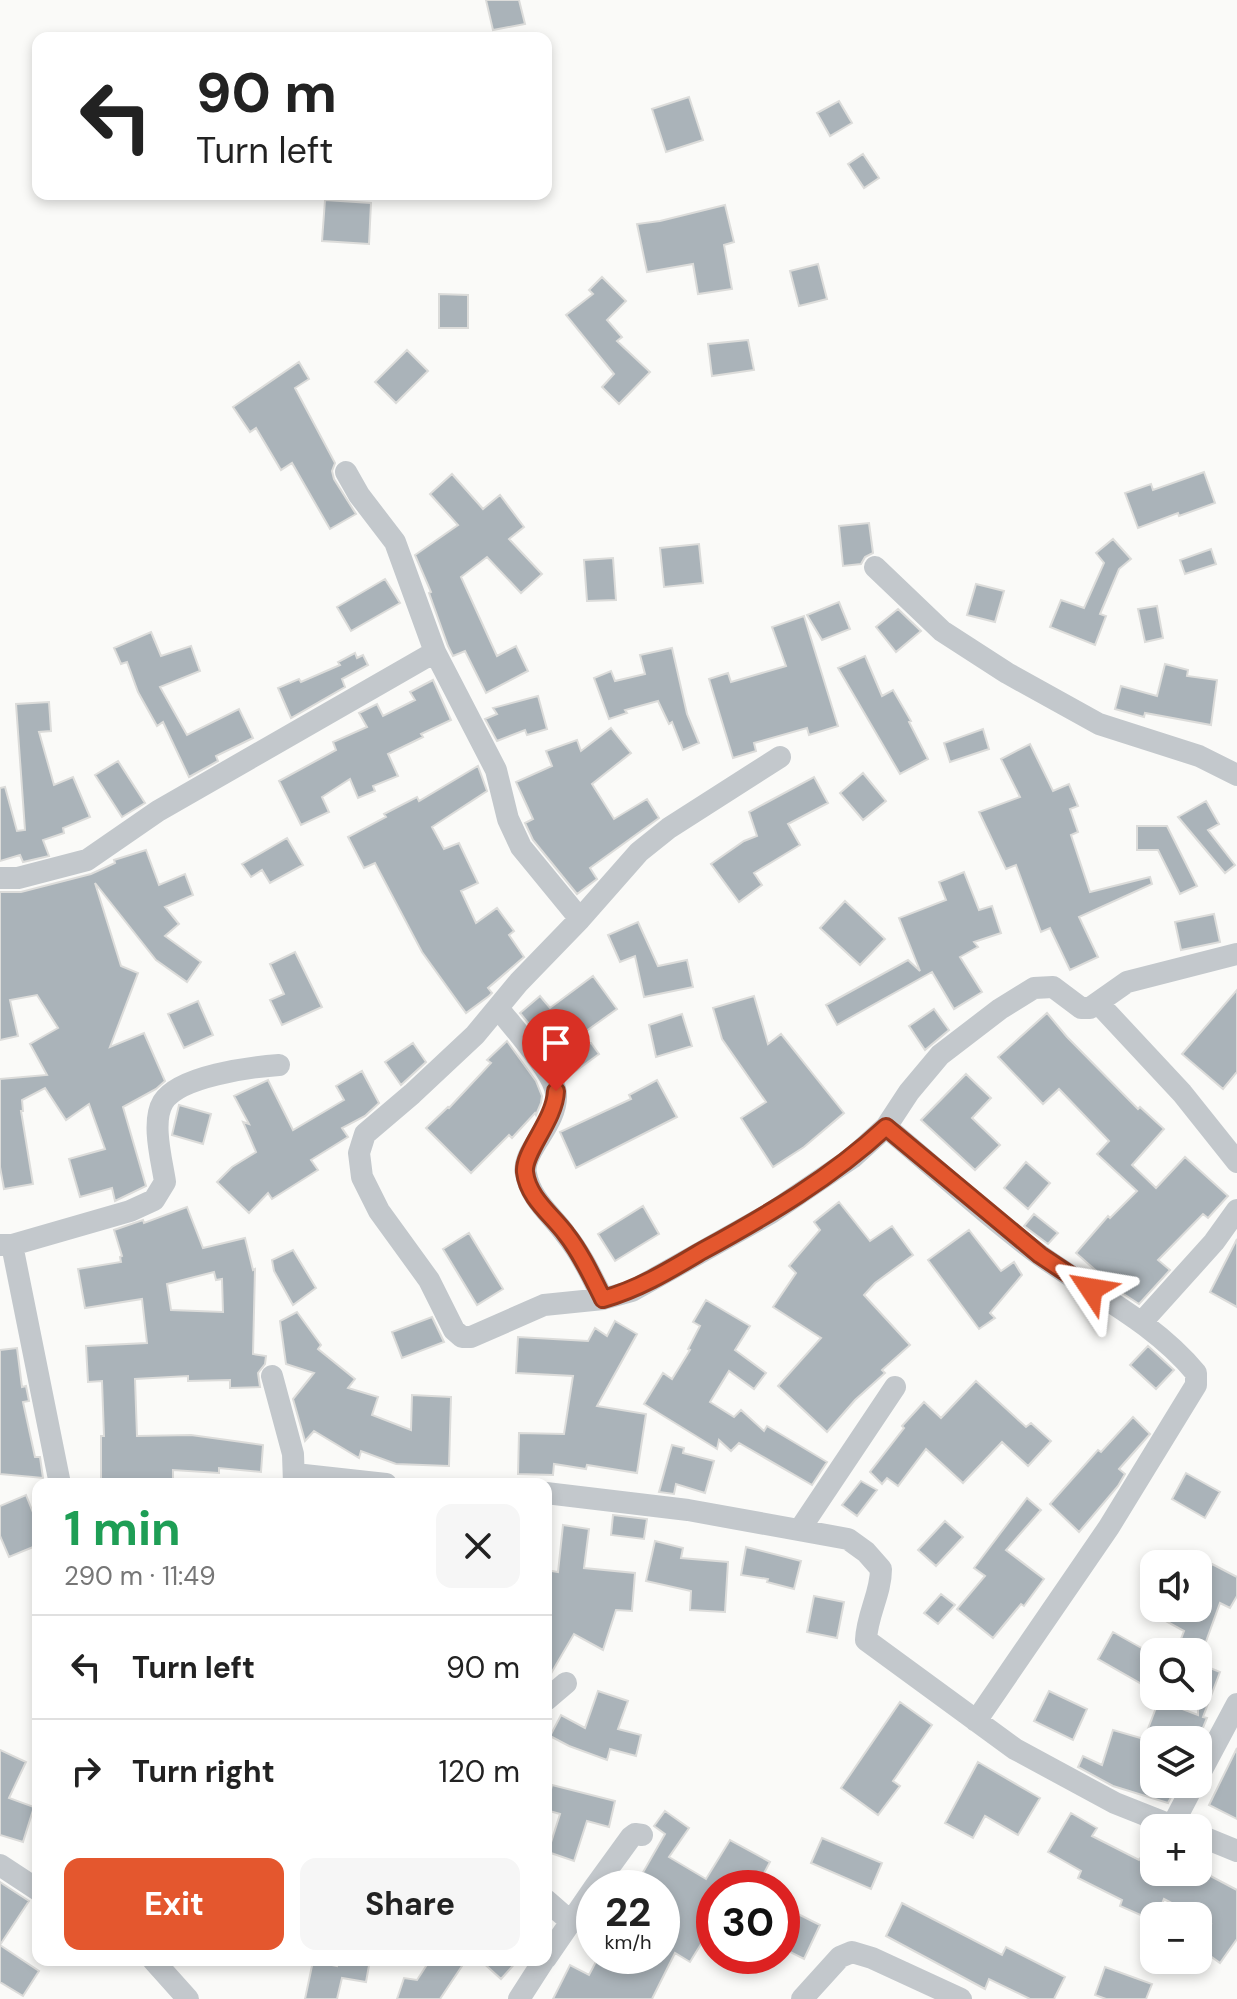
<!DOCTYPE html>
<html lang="en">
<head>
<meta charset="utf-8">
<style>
	:root { --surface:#fff; --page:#f6f6f6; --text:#222; --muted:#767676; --line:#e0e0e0; --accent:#e4572e }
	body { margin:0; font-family:"DM Sans",sans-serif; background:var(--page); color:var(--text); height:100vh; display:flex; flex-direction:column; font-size:30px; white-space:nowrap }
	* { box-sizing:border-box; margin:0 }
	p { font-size:26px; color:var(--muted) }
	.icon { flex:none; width:44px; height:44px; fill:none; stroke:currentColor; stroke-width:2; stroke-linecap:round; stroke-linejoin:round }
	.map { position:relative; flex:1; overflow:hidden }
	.drawer { position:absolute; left:32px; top:1478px; width:520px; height:488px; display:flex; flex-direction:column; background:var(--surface); border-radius:16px; box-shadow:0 4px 12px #0003 }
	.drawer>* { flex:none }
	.banner { position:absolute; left:32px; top:32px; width:520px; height:168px; border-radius:16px; box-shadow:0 4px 12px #0003; background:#fff; color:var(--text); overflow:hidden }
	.buttons { position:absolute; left:1140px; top:1550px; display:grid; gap:16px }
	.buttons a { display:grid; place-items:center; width:72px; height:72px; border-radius:16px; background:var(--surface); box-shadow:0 4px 12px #0003; font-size:40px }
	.speed { position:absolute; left:576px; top:1870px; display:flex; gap:16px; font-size:40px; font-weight:700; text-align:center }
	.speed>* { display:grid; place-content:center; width:104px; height:104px; border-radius:50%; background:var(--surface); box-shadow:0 4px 12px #0003; line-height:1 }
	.speed small { font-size:20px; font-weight:400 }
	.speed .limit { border:12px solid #d22; background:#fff; color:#111 }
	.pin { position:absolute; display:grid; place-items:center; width:68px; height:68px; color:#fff; margin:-82px -34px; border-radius:50% 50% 50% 0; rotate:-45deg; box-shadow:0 0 8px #0007 }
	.pin .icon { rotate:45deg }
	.me { position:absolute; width:88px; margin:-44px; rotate:303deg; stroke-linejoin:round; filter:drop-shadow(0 0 6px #0008) }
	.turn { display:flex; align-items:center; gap:28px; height:168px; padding:0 32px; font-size:36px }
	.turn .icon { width:104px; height:104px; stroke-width:2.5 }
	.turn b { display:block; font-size:56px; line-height:68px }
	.round { display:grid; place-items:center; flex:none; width:84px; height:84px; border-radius:16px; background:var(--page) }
	.summary { display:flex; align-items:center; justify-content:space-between; height:136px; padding:0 32px }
	h1 { font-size:48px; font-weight:700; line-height:60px; color:#1e9e55 }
	.cta { display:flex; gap:16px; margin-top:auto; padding:16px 32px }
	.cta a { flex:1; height:92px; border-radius:16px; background:var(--accent); color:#fff; font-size:32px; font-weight:700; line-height:92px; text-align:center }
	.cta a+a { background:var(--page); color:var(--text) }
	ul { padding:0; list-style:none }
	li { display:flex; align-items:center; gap:24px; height:104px; padding:0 32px; border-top:2px solid var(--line) }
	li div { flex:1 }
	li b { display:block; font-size:30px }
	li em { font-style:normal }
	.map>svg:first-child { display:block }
</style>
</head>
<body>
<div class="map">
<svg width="1237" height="1999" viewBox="0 0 1237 1999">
	<rect width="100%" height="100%" fill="#fafaf8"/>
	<path fill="#aab3b9" stroke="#dcdcda" stroke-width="2" fill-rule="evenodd" d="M486,0H519L525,24L493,30Z
		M689,97L703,140L666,152L652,109Z
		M839,101L852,123L830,136L817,113Z
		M863,154L879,178L864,188L848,164Z
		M325,200L371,203L369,244L322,241Z
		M725,205L734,242L724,245L732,289L698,294L693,264L647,272L637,224L660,221Z
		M818,264L827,299L799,306L790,271Z
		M602,277L626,301L607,320L622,337L617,341L650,372L619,404L602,387L614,374L566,315L593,294L589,290Z
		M439,294L468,295V328H439Z
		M748,340L754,370L712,376L708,344Z
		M407,350L428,371L396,403L375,382Z
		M299,362L309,379L295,388L335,463L332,471L334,479L356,514L330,529L292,463L281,470L256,428L250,432L233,407Z
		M1204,472L1215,503L1179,516L1178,513L1138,528L1125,493L1151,484L1153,490Z
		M452,474L483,509L500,495L524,527L509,539L542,574L521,593L487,557L461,577L497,656L516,646L528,671L486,693L465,651L453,656L448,646L429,593L431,592L415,555L458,525L430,494Z
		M869,523L873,553L865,557L861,564L843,566L839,526Z
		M1113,539L1131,559L1119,569L1100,614L1106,616L1095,645L1050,627L1061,600L1084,608L1104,563L1096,553Z
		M699,544L703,583L664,587L660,548Z
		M1211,549L1216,564L1185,574L1180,560Z
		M613,558L616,600L587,601L584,560Z
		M385,579L400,603L351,631L337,607Z
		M976,584L1004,591L995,622L967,615Z
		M839,602L850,629L822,640L807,615Z
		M1157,606L1163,638L1145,642L1138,609Z
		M898,609L921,631L896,652L876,627Z
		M804,616L838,726L809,735L807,728L754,743L756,751L733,758L709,679L728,673L731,682L786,666L772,627Z
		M151,632L161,656L191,646L200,671L160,687L187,735L239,709L253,738L216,756L218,761L189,777L163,722L157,726L138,692L127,662L121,664L114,648Z
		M672,648L687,714L699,743L683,750L672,722L669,724L658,701L625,710L627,713L609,719L594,678L611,671L615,681L645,674L640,655Z
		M355,653L357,658L363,655L368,665L342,679L345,687L291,718L278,688L299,679L301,682L340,665L338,662Z
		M865,656L882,696L893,690L911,721L909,722L928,759L900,774L838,668Z
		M1165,664L1188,670L1187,676L1217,680L1211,725L1145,713L1144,717L1115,709L1121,686L1157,696Z
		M433,680L451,720L421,734L423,737L388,754L398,776L373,786L375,791L358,798L350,779L322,797L329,812L301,825L279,781L336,750L333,742L367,727L359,713L377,704L383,716L415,700L410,692Z
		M538,696L547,729L527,735L525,730L497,741L485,719L497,714L493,708Z
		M49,702L51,731L39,732L54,785L73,777L90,817L63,828L64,833L43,840L49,856L23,862L20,855L0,861V788L5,787L17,831L25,830L16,704Z
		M611,728L631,753L592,784L614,819L647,799L659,818L590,868L597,879L577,894L533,840L525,823L533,819L516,782L552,766L546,751L577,740L581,751Z
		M983,729L989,749L950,762L944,743Z
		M1030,744L1053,791L1069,784L1078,806L1070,809L1078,832L1071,835L1090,892L1150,877L1152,884L1079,917L1098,957L1070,970L1050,928L1041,932L1016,865L1006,869L979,812L1020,797L1001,759Z
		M118,761L145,803L122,817L95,775Z
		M478,766L487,791L432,827L444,849L459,843L478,883L461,891L476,923L497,908L514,931L509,935L524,957L488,988L492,993L489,996L466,1013L422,952L375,863L364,868L348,837L386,817L384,814L417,797L419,801Z
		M863,773L886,801L863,820L840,793Z
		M814,777L828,803L788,824L800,845L754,873L762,885L739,902L711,864L744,841L757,836L749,812Z
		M1206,801L1219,824L1208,830L1235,865L1225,873L1178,817Z
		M1137,826H1167L1197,886L1180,894L1158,850H1137Z
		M287,838L303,865L270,883L262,870L251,877L242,864Z
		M146,850L159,885L185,874L193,895L165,907L179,924L165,936L201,962L187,982L156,960L95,883L121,966L138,973L110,1047L144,1033L165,1081L156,1089L123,1107L146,1186L115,1201L112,1188L80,1197L69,1159L105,1149L89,1104L66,1120L45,1088L22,1100L23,1111H21L33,1184L4,1189L0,1167V1079L47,1075L30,1044L58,1028L37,995L10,1000L18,1036L0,1040V892H21L91,874L115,863L114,860Z
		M964,872L979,910L992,906L1001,933L974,942L978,947L960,957L982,992L954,1009L932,972L837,1025L826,1005L908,960L920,971L899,918L946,900L939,882Z
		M845,901L885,939L860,965L820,928Z
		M1214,914L1220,942L1181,950L1175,922Z
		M638,922L658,966L687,960L693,987L644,997L635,956L620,962L608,935Z
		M295,952L322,1007L282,1025L270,1000L284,994L270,964Z
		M593,976L617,1009L564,1047L543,1023L534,1030L520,1013L540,996L550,1008Z
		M1237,990V1072L1223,1089L1182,1054Z
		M754,996L768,1044L781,1034L844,1113L804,1147L773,1167L741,1118L766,1102L722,1039L713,1008Z
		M198,1001L213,1035L184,1048L168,1014Z
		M934,1009L949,1030L925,1050L909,1026Z
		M1047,1013L1067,1037L1138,1109L1140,1107L1164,1129L1132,1165L1156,1188L1185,1157L1228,1196L1208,1218L1203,1214L1158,1260L1170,1270L1139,1304L1119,1291L1076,1253L1108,1216L1110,1218L1137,1191L1097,1154L1109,1141L1059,1089L1043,1104L998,1057Z
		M682,1014L692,1046L656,1057L649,1025Z
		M507,1041L536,1081L542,1096L541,1103L536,1115L535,1113L512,1138L509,1135L471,1173L426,1128L448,1107L449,1108L491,1063L487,1060Z
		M413,1043L426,1062L401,1085L385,1062Z
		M591,1043L599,1054L566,1078L553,1055Z
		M362,1071L379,1103L365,1116L342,1128L348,1137L311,1160L318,1170L272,1199L268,1193L249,1213L217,1182L232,1167L256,1152L243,1122L249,1124L234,1096L268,1080L293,1130L344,1100L336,1086Z
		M966,1074L991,1098L972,1118L1000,1145L975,1170L921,1120Z
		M657,1080L677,1117L576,1168L560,1132L631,1099L629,1095Z
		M179,1105L211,1114L203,1144L172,1135Z
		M1026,1162L1050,1183L1028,1209L1004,1188Z
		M839,1202L870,1241L892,1226L913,1255L875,1283L864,1295L910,1345L882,1370L885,1373L855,1400L827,1432L778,1386L821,1338L773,1307L796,1273L789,1266L820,1230L814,1222Z
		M643,1206L659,1234L615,1261L598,1234Z
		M187,1207L203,1248L245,1238L253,1270L255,1269L253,1354L266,1356L265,1364L258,1373L260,1387L230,1388V1380L188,1381V1376L135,1379L137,1436L191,1435L263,1445L261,1472L219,1468V1473L173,1470V1484H101V1436H104L102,1381L88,1382L86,1346L147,1343L142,1299L85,1308L78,1269L121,1262L120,1257L122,1256L114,1230L143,1220L144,1223ZM214,1272L216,1280L222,1279L223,1312L171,1310L167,1284Z
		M1034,1214L1058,1233L1048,1244L1024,1226Z
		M969,1230L1001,1271L1014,1262L1022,1275L990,1313L995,1318L979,1329L928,1260Z
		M469,1233L503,1289L477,1305L443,1249Z
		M1237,1239V1307L1210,1292Z
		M293,1250L316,1288L293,1305L274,1271L272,1260Z
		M706,1300L750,1326L735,1350L766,1373L754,1389L729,1371L710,1402L734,1417L741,1410L764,1431L767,1426L827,1462L812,1485L739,1443L731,1451L719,1440L717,1449L644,1404L663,1373L672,1379L690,1350L688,1349L700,1326L693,1322Z
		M297,1312L321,1345L318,1349L355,1379L348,1388L378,1397L372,1415L411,1430L412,1395L451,1397L449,1466L396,1464L361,1451L359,1458L314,1431L305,1441L293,1399L314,1373L286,1364L280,1321Z
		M432,1317L444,1342L402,1358L392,1332Z
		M615,1321L637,1334L597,1406L646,1414L637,1473L587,1465L586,1469L554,1464L553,1475L518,1474L519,1433L564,1434L573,1376L516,1373L518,1337L588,1341L595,1328L607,1336Z
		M1148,1346L1174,1370L1156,1389L1130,1365Z
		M17,1348L22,1387L26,1386L29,1401L23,1402L35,1457H40L43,1478L0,1474V1350Z
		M976,1381L1026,1427L1031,1423L1051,1441L1028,1466L1002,1442L963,1483L926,1449L898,1486L887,1478L882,1484L870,1472L904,1428L902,1426L924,1402L941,1418Z
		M1133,1417L1150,1434L1119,1469L1125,1474L1118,1486L1079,1532L1050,1504L1098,1450L1101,1452Z
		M672,1445L684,1448L683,1453L714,1461L705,1493L676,1484L674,1494L659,1492Z
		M1186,1473L1220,1492L1205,1518L1172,1499Z
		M861,1481L877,1490L857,1516L842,1505Z
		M26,1495L38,1525V1545L9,1557L0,1536V1506Z
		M1027,1498L1041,1510L1006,1550L1044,1579L1024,1606L1021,1604L993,1638L957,1609L985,1576L974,1568Z
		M613,1515L647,1519L644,1539L611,1535Z
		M945,1521L963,1537L936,1566L918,1550Z
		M563,1525L589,1529L584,1568L635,1573L632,1611L616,1610L603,1650L574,1634L546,1682V1570L558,1572Z
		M655,1541L683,1548L681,1558L728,1562L725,1612L690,1610L691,1591L646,1581Z
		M746,1547L801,1561L794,1589L767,1582L768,1579L741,1575Z
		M1212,1564L1237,1577V1596L1230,1608L1220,1603L1204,1647L1181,1639L1184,1631L1164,1620L1170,1608H1198V1591Z
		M941,1594L955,1605L938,1624L924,1613Z
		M814,1596L844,1602L837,1638L807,1632Z
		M1113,1632L1154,1655V1674L1147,1687L1098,1659Z
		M1198,1663L1220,1672L1203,1717L1207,1718L1198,1740H1146L1154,1742V1784H1178L1168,1803L1113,1786L1078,1767L1083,1756L1102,1765L1113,1730L1144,1739L1159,1700L1198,1715Z
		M598,1691L628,1701L618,1729L641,1735L636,1756L610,1749L607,1760L569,1746L550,1736L561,1715L585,1728Z
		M1049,1691L1087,1709L1073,1740L1034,1721Z
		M900,1702L932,1725L893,1781L900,1786L878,1815L841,1788Z
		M1237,1748V1819L1209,1805Z
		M0,1750L26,1762L9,1798L34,1807L23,1842L0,1835Z
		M978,1762L1040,1798L1018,1835L985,1816L973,1838L945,1823Z
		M552,1785L615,1801L609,1827L587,1821L574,1861L548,1852L560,1814L546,1810Z
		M665,1811L689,1828L669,1857L706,1879L730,1840L770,1862L756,1888H714V1923L690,1962L675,1953L652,1999H553L570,1965L589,1975L599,1956H662V1888H651L638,1881L665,1834L654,1826Z
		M1071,1813L1097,1828L1092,1836L1139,1860L1141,1857L1154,1863V1872H1203L1237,1890V1939L1220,1963L1198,1947V1941L1211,1924L1164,1899L1157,1916H1154V1921L1120,1906L1122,1900L1078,1878L1081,1871L1048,1852Z
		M822,1838L882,1863L871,1889L811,1863Z
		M0,1882L29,1901L0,1945L39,1971L23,1996L0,1982Z
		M902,1903L1002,1955L1006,1947L1065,1977L1054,1999H1030L989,1979L985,1989L886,1936Z
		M782,1906L820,1925L804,1959L782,1948Z
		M338,1960H370L366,1982L342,1978L337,1999H305L313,1961L337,1966Z
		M430,1960H466L440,1999H397L404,1978L417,1980Z
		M480,1960H518L501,1979Z
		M1105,1967L1152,1984L1146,1999H1106L1095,1995Z"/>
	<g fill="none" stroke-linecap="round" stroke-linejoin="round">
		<path stroke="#c3c8cc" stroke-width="22" d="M346,472L359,495L395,542L435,652L496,770L508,819L521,847L580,919
			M875,567L942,631L1007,673L1099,724L1199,756L1237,775
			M780,757L669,828L639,852L580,919L519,982L475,1035L412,1094L365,1134L359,1153L362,1177L379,1211L429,1280L454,1330L462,1337H471L544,1305L603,1299L632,1291L771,1213L852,1158L886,1127L909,1092L940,1055L1000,1009L1034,988L1053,987L1081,1008H1090L1127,982L1237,954
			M0,878H18L87,860L158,811L435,652
			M1099,1004L1182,1093L1237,1162
			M498,1008C512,1026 555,1073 556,1094C557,1111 546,1127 538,1140C532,1150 523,1162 526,1174C531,1200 552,1215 566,1235C582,1255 592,1277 603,1299
			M886,1127C937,1169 987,1217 1041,1256C1094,1294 1154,1322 1196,1373V1385L1109,1527L976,1721
			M0,1245H12L130,1211L154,1200L165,1182C162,1161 151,1122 163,1102C179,1076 251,1067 279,1065
			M12,1245L60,1484
			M1142,1322L1214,1242L1237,1210
			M272,1376L293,1454L294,1484
			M295,1474L386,1484
			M546,1493L688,1510L848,1539L866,1552L881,1569C881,1594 867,1614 866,1640L1015,1749L1115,1803L1178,1828
			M800,1529L895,1387
			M546,1700L566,1683
			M1198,1777L1237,1704
			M1172,1826L1194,1784
			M1198,1835L1237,1851
			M0,1865L38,1890
			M594,1888L631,1837L635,1834L642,1835
			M546,1900L570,1921
			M546,1958L594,1888
			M153,1960L188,1999
			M519,1999L544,1960
			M802,1999L840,1957L852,1952L872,1958L961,1999"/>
	</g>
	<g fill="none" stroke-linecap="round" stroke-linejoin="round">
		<g stroke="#94391e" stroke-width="20">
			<path id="route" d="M556,1091C555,1120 523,1152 525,1172C528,1198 552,1215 566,1234C581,1253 592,1277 603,1299C639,1289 670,1270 702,1251C768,1215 831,1178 886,1127L1040,1255L1091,1289"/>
		</g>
		<use href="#route" stroke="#e4572e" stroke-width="14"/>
	</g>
</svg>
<div class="buttons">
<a><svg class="icon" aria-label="sound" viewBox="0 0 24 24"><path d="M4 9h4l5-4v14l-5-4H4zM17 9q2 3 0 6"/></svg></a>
<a><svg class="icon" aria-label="search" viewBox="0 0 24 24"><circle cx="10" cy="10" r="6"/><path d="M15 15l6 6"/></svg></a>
<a><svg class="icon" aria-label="layers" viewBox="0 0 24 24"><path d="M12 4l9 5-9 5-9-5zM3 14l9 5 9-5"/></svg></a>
<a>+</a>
<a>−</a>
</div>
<div class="speed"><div>22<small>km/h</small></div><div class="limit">30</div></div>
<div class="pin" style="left:556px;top:1091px;background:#d93025"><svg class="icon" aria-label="arrive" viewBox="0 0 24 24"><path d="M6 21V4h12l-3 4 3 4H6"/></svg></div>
<svg class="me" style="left:1091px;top:1289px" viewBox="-20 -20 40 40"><path d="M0-17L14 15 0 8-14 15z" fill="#e4572e" stroke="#fff" stroke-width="4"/></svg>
<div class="banner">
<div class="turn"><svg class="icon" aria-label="left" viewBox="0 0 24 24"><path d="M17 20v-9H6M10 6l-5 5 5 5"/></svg><div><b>90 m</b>Turn left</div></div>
</div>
<section class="drawer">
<div class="summary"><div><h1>1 min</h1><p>290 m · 11:49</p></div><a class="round"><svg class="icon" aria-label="close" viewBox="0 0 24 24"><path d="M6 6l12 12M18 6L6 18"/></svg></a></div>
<ul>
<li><svg class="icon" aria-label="left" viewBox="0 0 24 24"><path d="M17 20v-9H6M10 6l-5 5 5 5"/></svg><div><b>Turn left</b></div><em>90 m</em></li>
<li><svg class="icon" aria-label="right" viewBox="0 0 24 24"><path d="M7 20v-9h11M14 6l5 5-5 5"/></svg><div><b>Turn right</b></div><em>120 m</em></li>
</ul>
<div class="cta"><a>Exit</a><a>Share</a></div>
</section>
</div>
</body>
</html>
